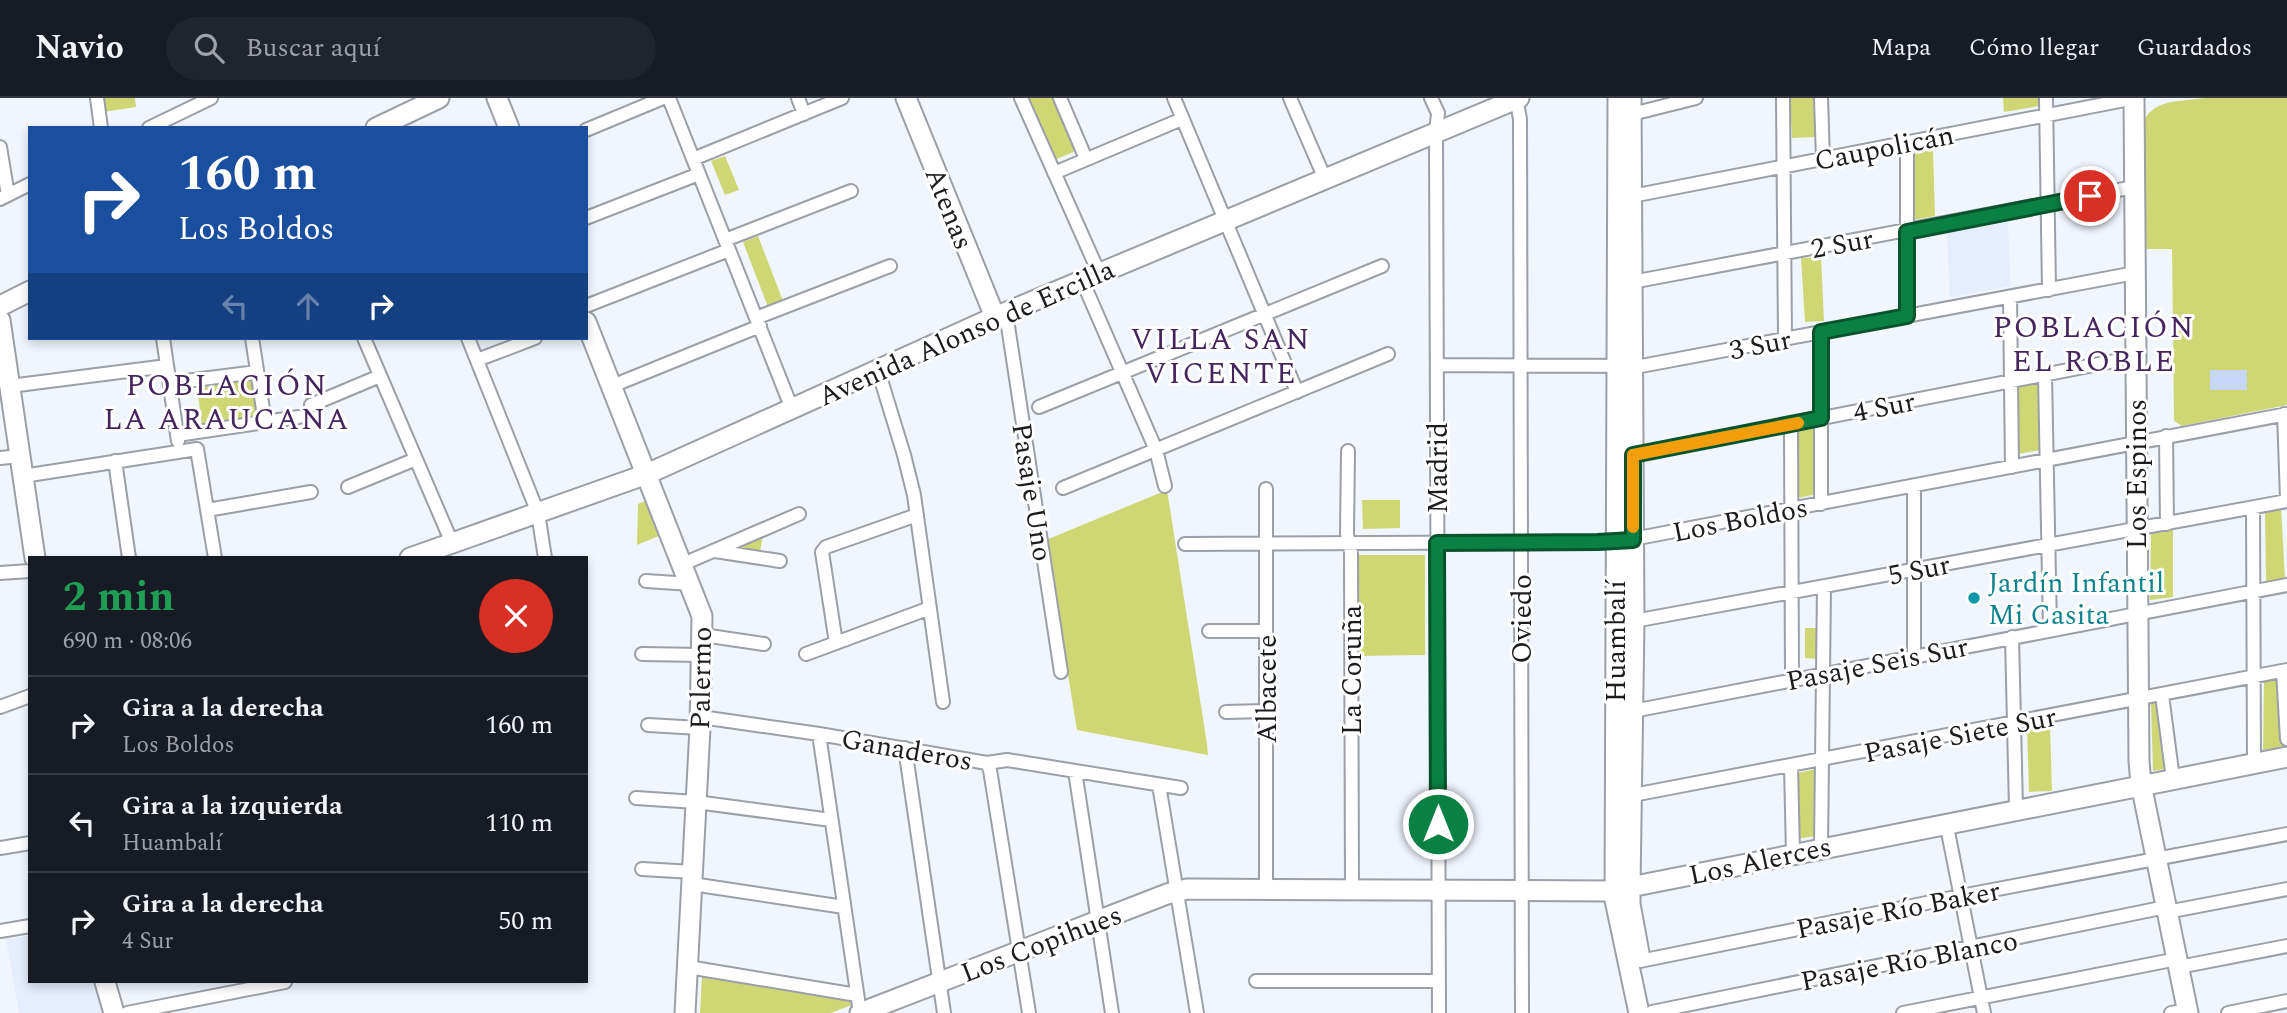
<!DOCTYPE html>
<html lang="es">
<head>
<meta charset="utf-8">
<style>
	:root { --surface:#171b24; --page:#20242c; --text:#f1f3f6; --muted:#9ea1a6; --line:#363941 }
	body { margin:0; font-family:Spectral,serif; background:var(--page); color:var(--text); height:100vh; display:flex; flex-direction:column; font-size:26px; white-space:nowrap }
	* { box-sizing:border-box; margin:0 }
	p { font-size:23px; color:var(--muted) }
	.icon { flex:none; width:38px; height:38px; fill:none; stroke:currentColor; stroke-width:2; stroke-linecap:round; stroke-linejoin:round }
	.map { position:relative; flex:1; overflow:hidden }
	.sheet { position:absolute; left:28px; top:458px; width:560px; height:427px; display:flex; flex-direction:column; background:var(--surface); border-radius:0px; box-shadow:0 4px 10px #0003 }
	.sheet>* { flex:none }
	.guide { position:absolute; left:28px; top:28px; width:560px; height:214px; border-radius:0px; box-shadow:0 4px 10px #0003; background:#1a4fa0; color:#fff; overflow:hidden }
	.pin { position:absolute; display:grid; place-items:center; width:60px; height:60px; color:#fff; margin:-30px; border:4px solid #fff; border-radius:50%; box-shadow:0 2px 7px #0007 }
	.me { position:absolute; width:77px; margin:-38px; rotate:0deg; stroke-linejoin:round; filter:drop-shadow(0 0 5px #0008) }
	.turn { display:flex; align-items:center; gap:24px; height:147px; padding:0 35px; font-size:32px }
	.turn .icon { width:91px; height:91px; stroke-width:2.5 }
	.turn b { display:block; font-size:49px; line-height:60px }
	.lanes { display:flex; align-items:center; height:66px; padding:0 35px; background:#0003; justify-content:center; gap:35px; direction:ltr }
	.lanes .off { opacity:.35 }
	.round { display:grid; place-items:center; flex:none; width:74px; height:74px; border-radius:37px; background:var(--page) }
	.headline { display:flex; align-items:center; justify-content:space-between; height:119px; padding:0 35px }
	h1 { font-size:42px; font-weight:700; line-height:52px; color:#1e9e55 }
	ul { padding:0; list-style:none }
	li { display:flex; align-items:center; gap:21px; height:98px; padding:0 35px; border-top:2px solid var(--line) }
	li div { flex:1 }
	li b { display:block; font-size:26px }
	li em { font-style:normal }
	header { display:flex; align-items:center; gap:42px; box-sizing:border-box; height:98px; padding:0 35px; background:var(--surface); border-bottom:2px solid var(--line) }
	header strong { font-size:33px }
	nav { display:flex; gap:38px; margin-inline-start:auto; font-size:24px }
	.search { width:490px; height:63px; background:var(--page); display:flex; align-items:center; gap:18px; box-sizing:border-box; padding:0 24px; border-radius:38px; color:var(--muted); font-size:26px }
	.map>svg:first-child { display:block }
</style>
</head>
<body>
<header>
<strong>Navio</strong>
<div class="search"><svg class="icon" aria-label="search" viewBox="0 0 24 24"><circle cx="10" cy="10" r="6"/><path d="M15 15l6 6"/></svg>Buscar aquí</div>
<nav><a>Mapa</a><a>Cómo llegar</a><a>Guardados</a></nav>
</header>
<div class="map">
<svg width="2287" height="915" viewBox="0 0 2287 915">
	<rect width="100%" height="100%" fill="#f1f5fd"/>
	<path fill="#e5eeff" d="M2008,124L2010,188L1950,199L1947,135Z
		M30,838V884H94L104,915H19L6,841Z"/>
	<path fill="#cfd775" d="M101,0H135L136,9L103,14Z
		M1025,0H1056L1078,52L1052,63Z
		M1790,0H1814L1816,39L1792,40Z
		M2003,0H2040V8L2004,14Z
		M2204,0H2287V307L2182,328L2174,323L2172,151H2141L2142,28C2151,0 2179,4 2204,0Z
		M1933,52L1935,118L1913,122V56Z
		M725,58L739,92L725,97L711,63Z
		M758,138L783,203L768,209L743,144Z
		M1821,159L1824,223L1805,224L1801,160Z
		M254,281L259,319L202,327L197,290Z
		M2041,285V352L2018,356L2017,289Z
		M1818,326L1817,396L1798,400V331Z
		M1167,392L1207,646L1208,657L1077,632L1046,442Z
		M652,400L666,435L637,447L638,406Z
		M1362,402H1400V430L1363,431Z
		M2281,410L2285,480L2266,484L2265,412Z
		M2173,431V499L2150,502L2151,435Z
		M763,438L760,454L737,449Z
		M1358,457H1425V557L1358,558Z
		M1805,530H1821L1820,561L1805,560Z
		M2287,578V648L2263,652L2264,582Z
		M2168,603L2176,669L2153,673L2151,606Z
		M2050,628L2052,693L2029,694L2027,629Z
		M1816,671L1818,738L1794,741L1793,676Z
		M702,878L851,899L854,906L831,915H700Z"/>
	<path fill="#c6d7f8" d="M2210,272H2247V292H2210Z"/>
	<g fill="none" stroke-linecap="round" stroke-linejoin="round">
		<g stroke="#9a9fa8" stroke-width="16">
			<path id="street" d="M97,0L101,30
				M669,0L792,311
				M798,0L804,16
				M1021,0L1099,175
				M1060,0L1086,61
				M1174,0L1297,294
				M1290,0L1325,81
				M1431,0L1438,15L1436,35L1439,915
				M1516,0L1520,21L1522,915
				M1783,0L1785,241
				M1821,0L1823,61
				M2046,0L2049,192
				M1632,16L1696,0
				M149,30L211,0
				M586,32L663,0
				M0,49L8,97
				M693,61L842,0
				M1054,75L1182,21
				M1632,98L2135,0
				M0,101L30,86
				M586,120L699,76
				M725,142L851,93
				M1082,182L1156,352L1165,388
				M1632,184L2134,89
				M2010,199L2012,369
				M586,208L729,152
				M1006,215L1061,574
				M1907,218V45
				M756,220L890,168
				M163,240L178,343
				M252,240L265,324
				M364,240L452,445
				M468,240L538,415L545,460
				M477,262L535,240
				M1437,267L1641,268L2135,175
				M878,272L904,357L914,397L943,604
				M2045,277L2050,532
				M170,285L257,274
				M10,288L167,268
				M612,288L760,228
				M311,307L380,278
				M1039,309L1382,168
				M2284,316L2287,400
				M1791,326L1792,581
				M177,337L299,319
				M2166,338L2167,426
				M1348,353L1347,436L1351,454L1352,792
				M1633,357L2135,259
				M0,360L20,358
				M115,363L129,460
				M23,378L197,351L215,460
				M1914,388V558
				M348,389L416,361
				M1063,390L1388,256
				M1821,406V234
				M2253,410L2254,665
				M207,412L311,394
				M1185,446L1598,444L1633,441L2287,316
				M715,453L780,463
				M683,466L799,416
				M0,475L30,473
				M646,483L691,486
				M1634,523L2287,403
				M1209,533H1266
				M703,537L764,546
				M2012,539L2016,711
				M836,545L822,454L826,449L917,417
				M642,556L702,557
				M806,556L930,510
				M2283,573L2287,641
				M2162,597L2173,681
				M0,609L30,598
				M1633,613L2287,487
				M1226,614L1266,613
				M701,619L819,636L987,665L990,672L1029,915
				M648,627L700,630
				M819,636L860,915
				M905,650L944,915
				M987,665L1007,662L1181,690
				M1791,668L1793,755
				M1075,673L1112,915
				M1159,687L1197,915
				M1633,697L2287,572
				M636,700L696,704L831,722
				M1946,724L1984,915
				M1821,749L1824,489
				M0,750L30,745
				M642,771L693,774
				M692,786L844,809
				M1266,791V391
				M2167,814L2287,791
				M0,833L30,828
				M1640,863L1961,798L2287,736
				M688,869L857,897
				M2179,869L2287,848
				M1256,883H1439
				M1652,914L2166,809
				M127,915L285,884
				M1903,915L2177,861
				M2171,915L2187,912
				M2228,915L2287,903"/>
		</g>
		<g stroke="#9a9fa8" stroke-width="23">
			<path id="secondary" d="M497,0L509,30
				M906,0L995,219
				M1618,0L1615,802L1639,915
				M1631,0L1634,523L1630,789V806L1639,855
				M2134,0L2139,663L2141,686L2188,915
				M376,30L439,0
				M0,208L30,193
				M0,222L35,460
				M586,224L702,518L700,630L685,915
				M410,460L647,376L995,219L1519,0
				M105,884L114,915
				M860,915L1167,796L1187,791L1610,793L2287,659"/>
		</g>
		<use href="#street" stroke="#fff" stroke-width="12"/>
		<use href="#secondary" stroke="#fff" stroke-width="19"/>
	</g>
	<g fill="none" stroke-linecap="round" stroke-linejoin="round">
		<g stroke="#07532c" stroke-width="18">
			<path id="route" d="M1438,726L1437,445L1598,444L1633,442V357L1821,320V234L1907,218V134L2090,98"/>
		</g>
		<use href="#route" stroke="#0b8043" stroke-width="12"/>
		<path stroke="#f59e0b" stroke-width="12" d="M1633,429V357L1798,325"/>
	</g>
	<circle fill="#0f9aa8" stroke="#fff" stroke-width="2.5" cx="1974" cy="500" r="7"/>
	<g text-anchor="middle" stroke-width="6" stroke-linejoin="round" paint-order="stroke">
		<g font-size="28" fill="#1a1c1f" stroke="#fff">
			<text transform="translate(1884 49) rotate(-11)" y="10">Caupolicán</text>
			<text transform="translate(950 110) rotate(68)" y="10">Atenas</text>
			<text transform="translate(1842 145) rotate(-10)" y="10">2 Sur</text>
			<text transform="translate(966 234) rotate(-24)" y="10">Avenida Alonso de Ercilla</text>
			<text transform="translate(1760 246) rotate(-11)" y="10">3 Sur</text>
			<text transform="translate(1884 308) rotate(-11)" y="10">4 Sur</text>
			<text transform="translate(1437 370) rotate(-90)" y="10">Madrid</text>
			<text transform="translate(2136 376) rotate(-90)" y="10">Los Espinos</text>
			<text transform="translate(1033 394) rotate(81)" y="10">Pasaje Uno</text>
			<text transform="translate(1740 421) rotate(-11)" y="10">Los Boldos</text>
			<text transform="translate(1919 471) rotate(-11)" y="10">5 Sur</text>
			<text transform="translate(1521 521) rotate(-90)" y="10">Oviedo</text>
			<text transform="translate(1615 543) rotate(-90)" y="10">Huambalí</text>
			<text transform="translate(1877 565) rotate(-11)" y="10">Pasaje Seis Sur</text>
			<text transform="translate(1351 572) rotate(-90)" y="10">La Coruña</text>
			<text transform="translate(700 580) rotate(-89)" y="10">Palermo</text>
			<text transform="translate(1266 591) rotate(-90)" y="10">Albacete</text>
			<text transform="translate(1960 636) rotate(-11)" y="10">Pasaje Siete Sur</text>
			<text transform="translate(907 651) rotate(10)" y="10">Ganaderos</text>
			<text transform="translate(1760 762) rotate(-12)" y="10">Los Alerces</text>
			<text transform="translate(1898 811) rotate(-11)" y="10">Pasaje Río Baker</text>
			<text transform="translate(1041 845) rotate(-21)" y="10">Los Copihues</text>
			<text transform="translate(1909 862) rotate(-11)" y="10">Pasaje Río Blanco</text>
		</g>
		<g font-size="28" fill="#0d838f" stroke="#fff" text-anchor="start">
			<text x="1988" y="494">Jardín Infantil<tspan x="1988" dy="32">Mi Casita</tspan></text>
		</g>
		<g font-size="30" letter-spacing="2" fill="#44255d" stroke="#fff">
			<text x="2094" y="239">POBLACIÓN<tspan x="2094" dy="34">EL ROBLE</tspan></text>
			<text x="1221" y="251">VILLA SAN<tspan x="1221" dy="34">VICENTE</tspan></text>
			<text x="227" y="297">POBLACIÓN<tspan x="227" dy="34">LA ARAUCANA</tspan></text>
		</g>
	</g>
</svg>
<div class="pin" style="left:2090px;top:98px;background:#d93025"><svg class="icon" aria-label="arrive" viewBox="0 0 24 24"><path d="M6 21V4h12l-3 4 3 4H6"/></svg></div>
<svg class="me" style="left:1438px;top:726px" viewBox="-20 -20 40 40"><circle r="17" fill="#0b8043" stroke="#fff" stroke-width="3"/><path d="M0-11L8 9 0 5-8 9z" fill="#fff"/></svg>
<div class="guide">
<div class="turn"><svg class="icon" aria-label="right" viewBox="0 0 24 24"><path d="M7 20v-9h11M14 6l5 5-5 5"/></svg><div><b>160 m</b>Los Boldos</div></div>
<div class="lanes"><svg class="icon off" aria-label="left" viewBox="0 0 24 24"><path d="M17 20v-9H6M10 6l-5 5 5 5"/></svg><svg class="icon off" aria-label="ahead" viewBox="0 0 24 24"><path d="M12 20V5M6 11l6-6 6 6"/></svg><svg class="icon" aria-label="right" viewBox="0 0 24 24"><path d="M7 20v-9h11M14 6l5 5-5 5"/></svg></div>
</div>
<section class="sheet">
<div class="headline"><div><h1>2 min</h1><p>690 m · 08:06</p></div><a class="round" style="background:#d93025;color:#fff"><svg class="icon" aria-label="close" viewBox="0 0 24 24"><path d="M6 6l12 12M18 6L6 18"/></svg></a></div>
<ul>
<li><svg class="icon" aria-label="right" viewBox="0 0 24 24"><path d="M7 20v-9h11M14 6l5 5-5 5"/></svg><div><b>Gira a la derecha</b><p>Los Boldos</p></div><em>160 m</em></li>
<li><svg class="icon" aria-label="left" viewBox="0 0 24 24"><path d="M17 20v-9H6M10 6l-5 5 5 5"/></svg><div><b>Gira a la izquierda</b><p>Huambalí</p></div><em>110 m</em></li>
<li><svg class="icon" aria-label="right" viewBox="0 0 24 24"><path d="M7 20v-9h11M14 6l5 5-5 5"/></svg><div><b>Gira a la derecha</b><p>4 Sur</p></div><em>50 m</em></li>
</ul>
</section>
</div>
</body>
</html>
